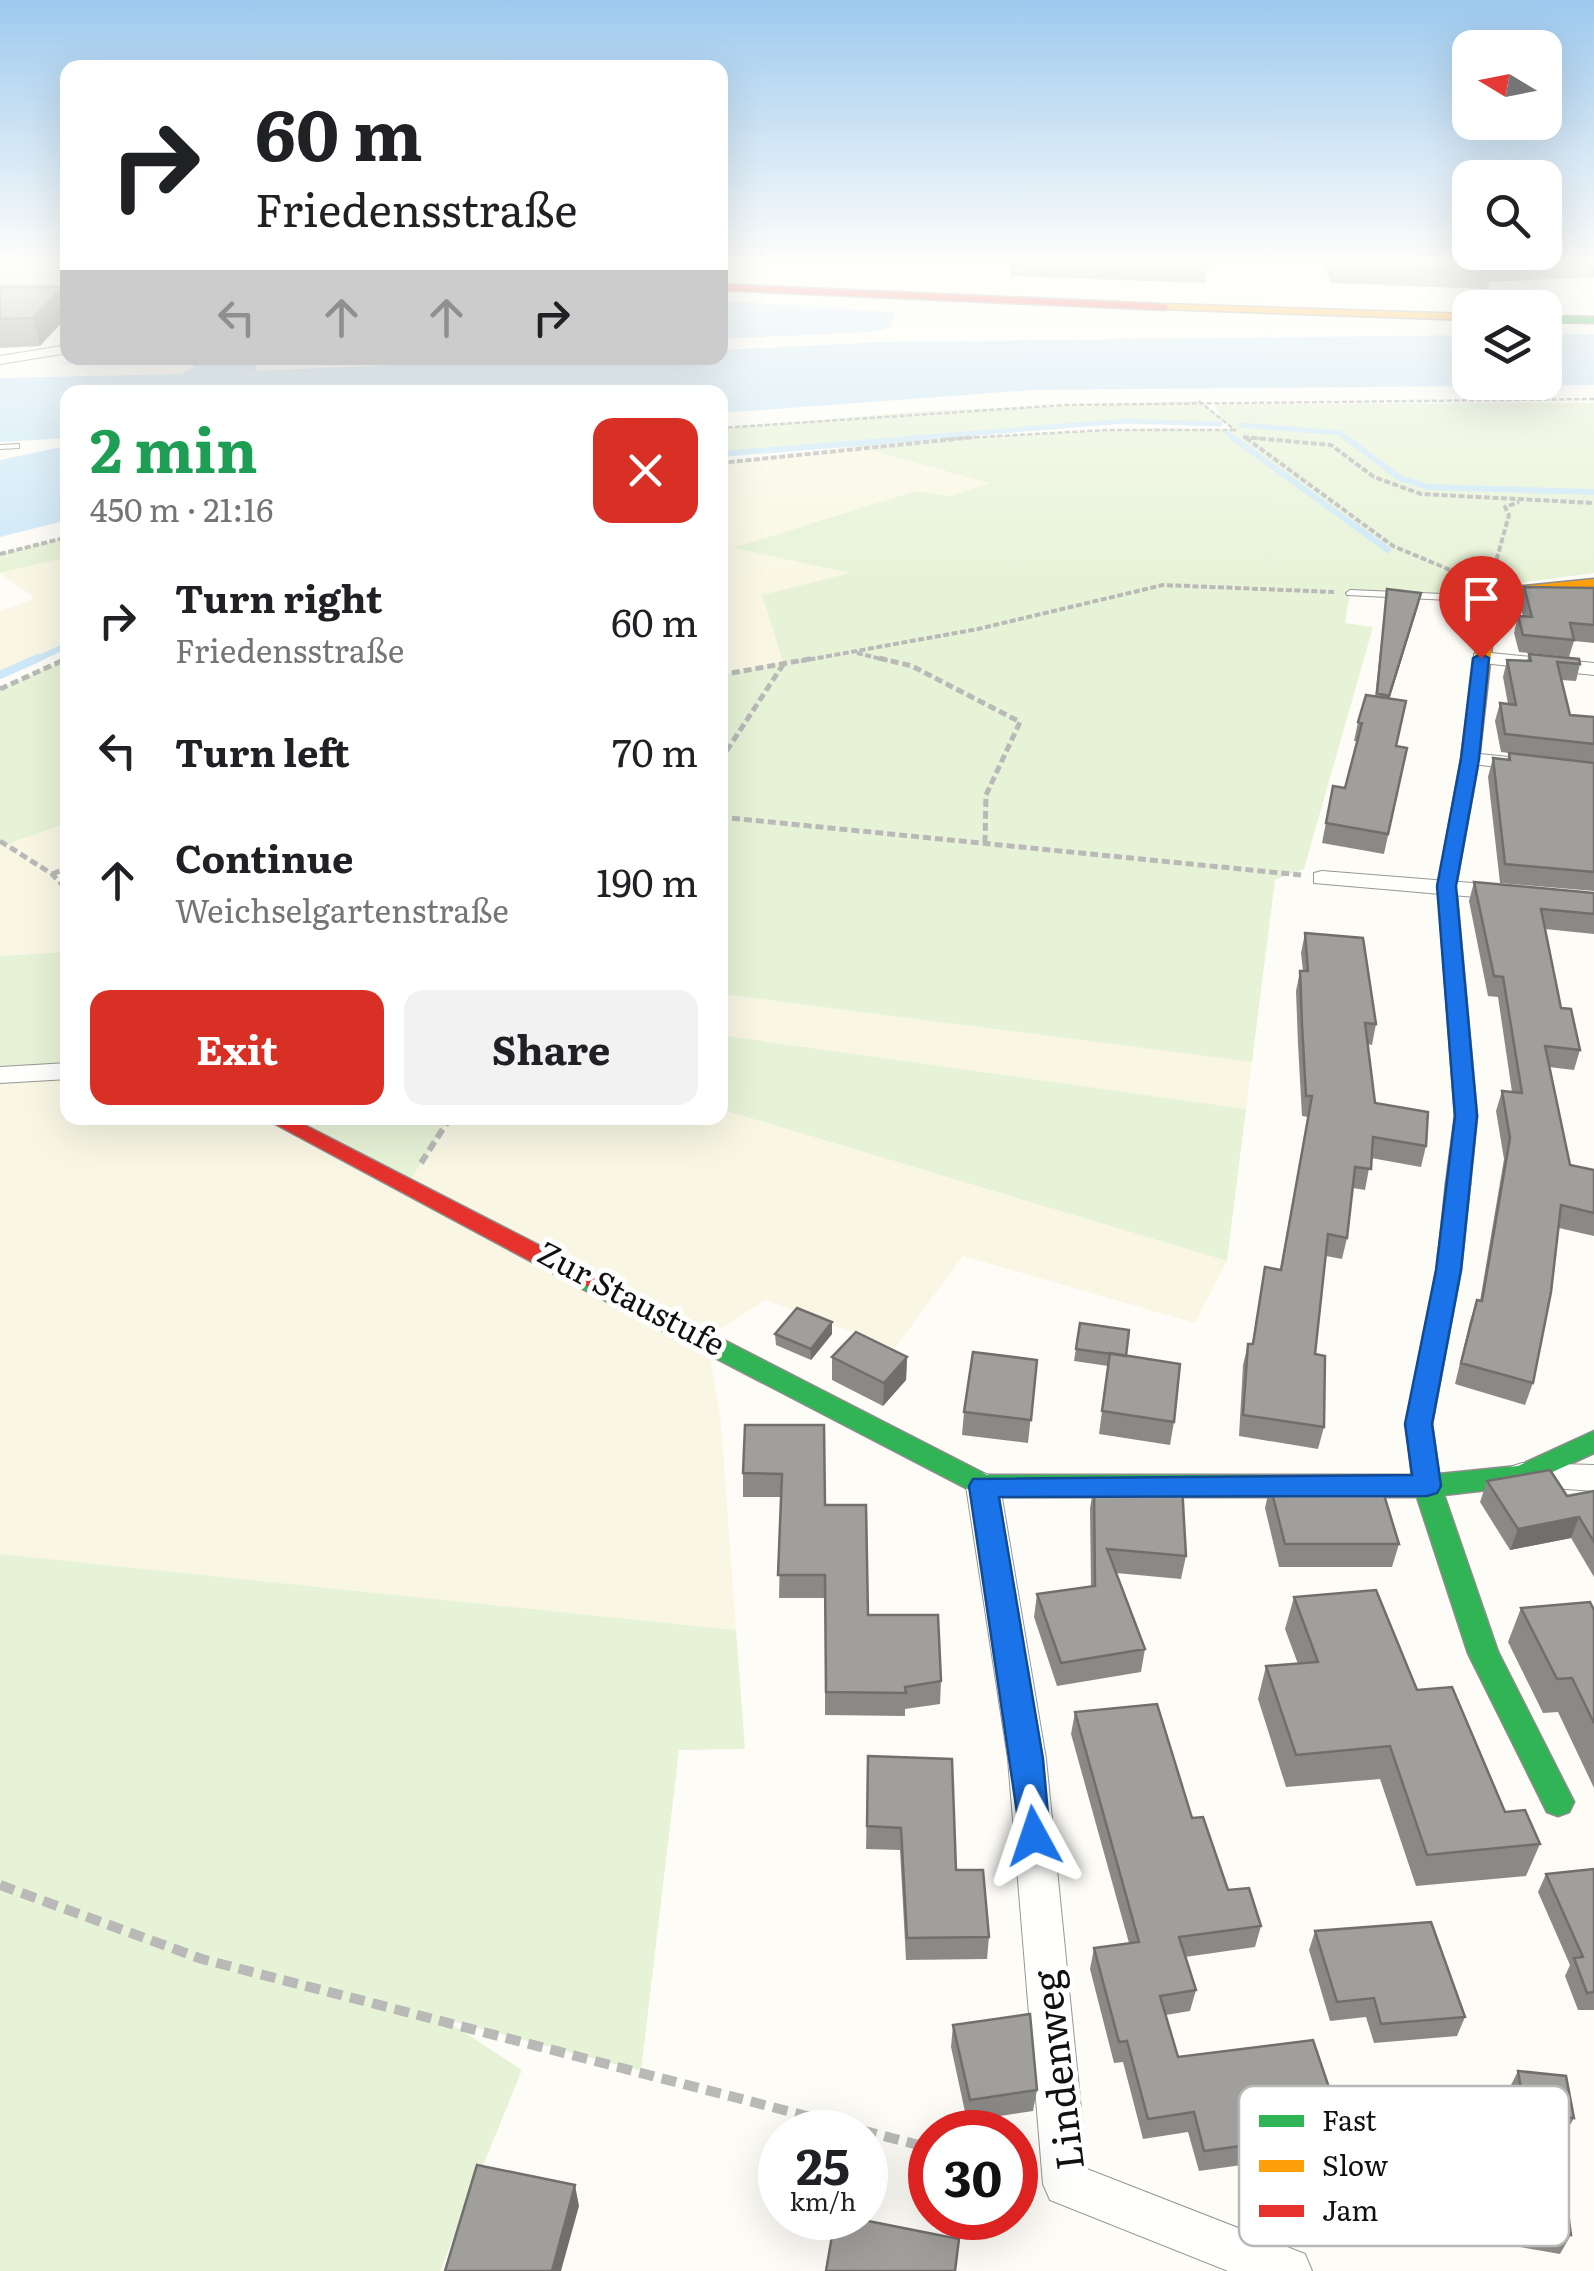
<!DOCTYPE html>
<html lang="en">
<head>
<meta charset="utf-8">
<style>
	:root { --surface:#fff; --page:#f2f2f2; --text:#202124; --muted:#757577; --accent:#d93025 }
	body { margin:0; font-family:Literata,serif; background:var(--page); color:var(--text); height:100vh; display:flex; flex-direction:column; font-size:38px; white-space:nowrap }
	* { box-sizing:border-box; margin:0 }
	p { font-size:32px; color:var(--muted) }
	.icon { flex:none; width:55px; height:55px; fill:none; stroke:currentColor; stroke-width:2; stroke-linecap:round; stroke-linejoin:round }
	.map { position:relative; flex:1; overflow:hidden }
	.sheet { position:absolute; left:60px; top:385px; width:668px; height:740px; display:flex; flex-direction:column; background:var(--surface); border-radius:20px; box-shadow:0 10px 40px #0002 }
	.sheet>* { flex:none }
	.hud { position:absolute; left:60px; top:60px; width:668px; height:305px; border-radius:20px; box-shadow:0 10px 40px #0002; background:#fff; color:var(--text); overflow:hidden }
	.needle { width:65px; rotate:280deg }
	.controls { position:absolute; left:1452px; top:30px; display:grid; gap:20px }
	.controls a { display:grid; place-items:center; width:110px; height:110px; border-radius:20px; background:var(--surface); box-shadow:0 10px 40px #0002; font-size:50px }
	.speed { position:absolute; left:758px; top:2110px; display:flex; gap:20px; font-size:50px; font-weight:700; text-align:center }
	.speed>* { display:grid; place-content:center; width:130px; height:130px; border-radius:50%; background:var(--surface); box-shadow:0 10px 40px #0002; line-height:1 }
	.speed small { font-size:25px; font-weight:400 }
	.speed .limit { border:15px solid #d22; background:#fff; color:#111 }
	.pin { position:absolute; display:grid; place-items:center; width:85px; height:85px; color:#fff; margin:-102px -42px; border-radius:50% 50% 50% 0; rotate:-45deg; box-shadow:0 0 10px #0007 }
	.pin .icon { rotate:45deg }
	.me { position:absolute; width:110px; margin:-55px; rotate:355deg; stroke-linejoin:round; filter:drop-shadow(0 0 8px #0008) }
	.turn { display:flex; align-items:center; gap:35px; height:210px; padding:0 30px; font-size:45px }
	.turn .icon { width:130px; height:130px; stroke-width:2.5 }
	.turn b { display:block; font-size:70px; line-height:85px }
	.lanes { display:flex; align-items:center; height:95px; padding:0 30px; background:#0003; justify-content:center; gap:50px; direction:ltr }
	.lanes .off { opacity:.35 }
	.round { display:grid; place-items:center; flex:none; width:105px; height:105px; border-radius:20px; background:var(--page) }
	.summary { display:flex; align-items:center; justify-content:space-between; height:170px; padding:0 30px }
	h1 { font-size:60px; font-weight:700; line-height:75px; color:#1e9e55 }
	.cta { display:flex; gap:20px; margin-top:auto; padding:20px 30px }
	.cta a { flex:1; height:115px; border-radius:20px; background:var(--accent); color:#fff; font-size:40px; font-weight:700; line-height:115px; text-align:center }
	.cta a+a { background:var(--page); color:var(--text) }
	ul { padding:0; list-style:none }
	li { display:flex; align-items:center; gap:30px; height:130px; padding:0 30px }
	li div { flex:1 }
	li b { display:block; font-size:38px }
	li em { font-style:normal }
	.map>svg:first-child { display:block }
</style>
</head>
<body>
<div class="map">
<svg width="1594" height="2271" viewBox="0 0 1594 2271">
	<rect width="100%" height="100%" fill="#fdfcf7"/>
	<path fill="#f9f7e4" d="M856,446L991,483L950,496L915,491L737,549L853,573L762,596L784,663L720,675V463Z
		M60,559L67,564V645L0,675V611L35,598L0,573Z
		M67,823V868L52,874L67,891V952L0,956V841L7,845Z
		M720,994L1252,1062L1246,1109L720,1035Z
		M67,1071L68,1118H275L407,1185L450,1118H720V1109L1227,1261L1195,1323L963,1256L895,1348L765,1300L707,1338L721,1422L736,1630L0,1554V1075Z"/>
	<path fill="#e7f3d7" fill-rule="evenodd" d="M1198,401L1221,418L1215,404L1594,403V573L1493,586L1503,592L1490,599L1350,593L1345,623L1373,627L1304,869L1275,880L1252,1062L720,994V675L783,662L762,595L850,573L734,548L915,491L950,496L989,483L856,446L900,439L720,454V428L926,411ZM1223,420L1235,430L1156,428L903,440L1125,421L1220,424Z
		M67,537V564L59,559L0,573V554Z
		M67,658V823L6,845L0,841V689Z
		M67,952V1071L0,1075V956Z
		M720,1035L1246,1109L1227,1261L720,1109Z
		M275,1118H450L407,1185Z
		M0,1554L736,1630L745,1749L679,1750L641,2071L444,2019L522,2070L440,2271H0Z"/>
	<path fill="#d8eac5" d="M0,261H67V297H0Z"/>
	<path fill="#cde8f7" d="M720,301L895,312L891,327L873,332L720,339Z
		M1545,334H1594V385L1033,390L720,413V392H68L67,438L0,442V378L181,374L195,367L182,361L58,364L79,358H308L256,360V371L548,358H720V350L883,342L1470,335V382H1545Z
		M67,446V520L0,537V460Z"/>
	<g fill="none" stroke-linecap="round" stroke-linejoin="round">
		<path stroke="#cde8f7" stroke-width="5" d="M1241,425L1340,433L1348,439
			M1227,433L1235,439
			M903,439L1125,421L1220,424"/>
		<path stroke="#cde8f7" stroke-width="6" d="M1232,437L1388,550
			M1345,437L1400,478L1428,487L1594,492
			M720,454L934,437
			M33,661L68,645"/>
		<path stroke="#cde8f7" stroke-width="8" d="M0,675L38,658"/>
		<g stroke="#979795" stroke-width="2">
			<path id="lane" d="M19,444V448L0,449V445Z
				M1350,590L1490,596L1495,599L1490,602L1347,595L1346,593Z"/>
		</g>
		<g stroke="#979795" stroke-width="2">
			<path id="street" d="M68,345V353L0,364V356Z
				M1481,652L1594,663V675L1474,662V654Z
				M1470,753L1594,766V778L1463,763V755Z
				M1322,871L1510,886L1522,893L1510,900L1314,883V873Z
				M68,1063V1079L0,1083V1067Z
				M1522,1463L1594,1465V1491L1510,1485L1505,1476L1510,1467Z
				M983,1473L995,1477L1000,1486L1046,1759L1087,2169L1305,2254L1312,2271H1228L1050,2200L1043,2184L1008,1759L966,1486L971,1477Z"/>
		</g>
		<g stroke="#8e8d8b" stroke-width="3">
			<path id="fast" d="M1545,316L1594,317V323L1545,322Z
				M1458,1176L1470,1184L1461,1269L1432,1424L1439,1474L1518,1466L1594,1431V1453L1522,1486L1444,1495L1498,1652L1574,1802L1569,1812L1558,1816L1547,1812L1468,1653L1417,1497H983L577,1286L574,1280L577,1274H595L987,1475H1412L1406,1424L1437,1269L1446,1184Z"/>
		</g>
		<g stroke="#8e8d8b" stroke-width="3">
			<path id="slow" d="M1165,304L1470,314V320L1161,309Z
				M1594,579V587L1506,596L1497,601L1479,759L1456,886L1477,1116L1470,1184L1458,1192L1446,1184L1455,1116L1438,886L1461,759L1483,599L1503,588Z"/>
		</g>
		<g stroke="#8e8d8b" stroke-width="3">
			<path id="jam" d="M720,284L1165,304L1170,307L1165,310L720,290Z
				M264,1118H291L595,1274L598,1280L595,1286H577Z"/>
		</g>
		<path stroke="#b9b9b8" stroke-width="2.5" stroke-dasharray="5 2.5" stroke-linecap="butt" d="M1199,401L1236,431
			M720,428L1065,405L1594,399
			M1243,437L1266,439
			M945,439L1107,430H1236"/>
		<path stroke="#b9b9b8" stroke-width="4" stroke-dasharray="6 2.5" stroke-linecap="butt" d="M1243,437L1331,445L1374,477L1421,494L1594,503
			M1246,438L1393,546L1467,577
			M720,463L975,437
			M0,554L68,537
			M1492,576L1509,515L1505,507L1519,502
			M857,653L889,661
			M62,661L68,658
			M801,661L978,629L1163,585L1334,592"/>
		<path stroke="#b9b9b8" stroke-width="5" stroke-dasharray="8 4" stroke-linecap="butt" d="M879,658L912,666L1020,722L986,795L985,842
			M720,675L815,658
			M0,689L68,658
			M720,761L784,663
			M720,817L1301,875
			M0,841L52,874L68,891
			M52,874L68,868"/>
		<path stroke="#b9b9b8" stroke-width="6" stroke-dasharray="10 5" stroke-linecap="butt" d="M421,1163L450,1118"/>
		<path stroke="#b9b9b8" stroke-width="10" stroke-dasharray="15 8" stroke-linecap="butt" d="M0,1885L202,1959L930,2148"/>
		<use href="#lane" fill="#fffffe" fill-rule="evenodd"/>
		<use href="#street" fill="#fffffe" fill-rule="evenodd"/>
		<use href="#fast" fill="#30b455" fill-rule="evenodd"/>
		<use href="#slow" fill="#ff9f0a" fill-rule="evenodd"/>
		<use href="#jam" fill="#e5322d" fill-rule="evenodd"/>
	</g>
	<path fill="#8a8986" d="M835,261H935V263L835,262Z
		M1011,261H1205L1207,266L1205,283L1010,276Z
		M1322,261H1594V277L1489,282L1488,289L1331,283Z
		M0,287H63L40,346L0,348Z
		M1524,587L1594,588V643L1574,641L1569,657L1519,652L1514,633L1518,616H1523L1519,604Z
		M1387,589L1418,606L1389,699L1396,746L1407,748L1384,854L1322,843L1333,786L1345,788L1357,741H1354L1358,722L1375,697Z
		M1529,654L1580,664L1576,681L1561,680L1570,715L1594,717V891L1500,883L1488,777L1493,758L1507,760L1509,753L1501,752L1495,721L1500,703L1508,704L1503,677L1507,660L1527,661Z
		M1474,882L1594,893V934L1545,929L1561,1008L1580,1050L1574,1070L1549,1067L1570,1165L1594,1170V1236L1559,1228L1533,1383L1525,1405L1455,1384L1470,1321L1477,1300L1480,1301L1504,1159L1496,1111L1502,1091L1512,1092L1498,997L1488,996L1469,901Z
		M1305,933L1376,1024L1372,1045L1368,1044L1375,1103L1426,1146L1421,1167L1371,1158L1365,1190L1353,1188L1347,1238L1342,1259L1326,1256L1315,1354L1324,1427L1318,1449L1239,1436L1243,1365L1248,1344H1252L1265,1267L1280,1270L1308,1117L1302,1116L1298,1044L1296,991L1300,971H1303L1301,953Z
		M832,1322V1334L811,1360L776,1345L775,1334Z
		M1080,1323L1126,1356L1174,1422L1170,1445L1099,1434L1108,1366L1074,1361Z
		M832,1357H907L906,1380L883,1406L832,1380Z
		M1037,1360L1028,1443L962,1435L964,1412Z
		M824,1425L825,1505L868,1615L941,1681L940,1704L905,1709V1716L825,1715V1598H779L781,1497H743V1473Z
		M1487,1481L1567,1496L1594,1491V1577L1571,1538L1510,1550L1480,1502Z
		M1094,1485L1186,1556L1181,1579L1116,1573L1145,1649L1141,1672L1057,1686L1034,1617L1037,1594L1091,1586L1090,1508Z
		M1270,1485L1399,1544L1392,1567H1279L1265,1508Z
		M1294,1597L1417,1690L1505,1812L1540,1844L1526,1876L1416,1886L1380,1779L1286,1787L1258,1699L1266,1666L1298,1664L1285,1629Z
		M1521,1608L1594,1610V1788L1558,1712L1543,1713L1508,1642Z
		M1075,1712L1192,1818L1228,1890L1261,1926L1255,1947L1185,1957L1196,1990L1190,2011L1166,2015L1178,2057L1348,2144L1340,2163L1282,2172L1278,2160L1199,2171L1188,2132L1143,2139L1123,2062L1114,2063L1090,1969L1094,1948L1129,1943L1071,1734Z
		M868,1756L956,1870L989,1937L987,1959L906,1960L900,1850L866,1849Z
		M1594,1869V2010H1578L1565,1976L1570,1965L1538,1892L1546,1874Z
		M1315,1931L1465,2017L1457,2036L1374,2043L1366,2017L1330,2021L1309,1950Z
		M953,2025L1037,2090L1033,2111L967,2121L951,2047Z
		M1518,2071L1574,2118L1563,2138L1558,2137L1571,2235L1560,2254L1480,2240L1478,2220L1398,2206L1394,2145L1402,2125L1517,2144L1508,2091Z"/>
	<path fill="#716f6d" d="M63,287L68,306V316L40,346L33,318Z
		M1421,593L1418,606L1386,710L1389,696Z
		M832,1322V1334L811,1360V1349Z
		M907,1357L906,1380L883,1406L884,1383Z
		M1579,1517L1571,1538L1510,1550L1518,1529Z
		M575,2185L579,2206L561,2271H552Z"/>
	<path fill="#a19f9c" stroke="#716f6d" stroke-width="2.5" d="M1075,261H1205L1207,266Z
		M1331,261H1594V262L1482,267L1491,273L1333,267Z
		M0,287H63L33,318L0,319Z
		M1524,587L1594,588V625L1570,623L1574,640L1523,635L1518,616L1532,617Z
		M1387,589L1421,593L1389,696L1377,693Z
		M1529,654L1579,659L1580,664L1557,662L1570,715L1594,717V744L1505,734L1500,703L1516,705L1507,660L1531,661Z
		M1366,695L1406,701L1396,746L1407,748L1388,834L1326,823L1333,786L1345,788L1362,723L1358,722Z
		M1509,753L1594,763V872L1505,864L1493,758L1510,760Z
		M1474,882L1594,893V914L1541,909L1561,1008L1571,1009L1580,1050L1545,1046L1570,1165L1594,1170V1213L1561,1205L1551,1292L1533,1383L1461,1363L1477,1300L1482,1301L1510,1138L1502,1091L1522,1093L1503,977L1494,976Z
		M1305,933L1363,938L1376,1024L1365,1023L1375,1103L1428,1112L1426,1146L1373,1137L1371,1169L1355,1167L1347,1238L1328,1234L1315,1354L1325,1356L1324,1427L1243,1415L1248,1344H1253L1265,1267L1281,1270L1312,1096H1306L1302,1024L1300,971H1308Z
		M797,1308L832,1322L811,1349L775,1334Z
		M1080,1323L1129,1330L1126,1356L1076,1349Z
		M856,1332L907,1357L884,1383L832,1357Z
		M973,1352L1037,1360L1031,1420L964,1412Z
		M1110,1353L1180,1364L1174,1422L1102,1411Z
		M745,1425H824L825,1505H866L868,1615H938L941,1681L905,1687L906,1693L826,1692L825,1575H778L782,1474L743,1473Z
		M1550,1470L1567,1496L1594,1491V1542L1579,1517L1518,1529L1487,1481Z
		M1094,1485H1182L1186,1556L1107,1549L1145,1649L1061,1663L1037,1594L1095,1586Z
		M1270,1485H1381L1399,1544H1285Z
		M1376,1590L1417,1690L1452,1687L1505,1812L1525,1810L1540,1844L1427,1855L1390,1746L1296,1755L1266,1666L1318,1662L1294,1597Z
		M1590,1602L1594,1610V1723L1572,1678L1557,1679L1521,1608Z
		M1157,1704L1192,1818L1203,1817L1228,1890L1249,1888L1261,1926L1179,1937L1196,1990L1160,1996L1178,2057L1313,2040L1348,2144L1289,2152L1285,2140L1204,2151L1194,2112L1148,2119L1127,2041L1119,2042L1094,1948L1139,1942L1075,1712Z
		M868,1756L952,1759L956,1870H983L989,1937L907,1938L901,1828L867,1826Z
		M1594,1869V1992L1587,1993L1574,1958L1583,1957L1546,1874Z
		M1431,1922L1465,2017L1381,2024L1374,1998L1337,2002L1315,1931Z
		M1030,2014L1037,2090L970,2100L953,2025Z
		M1518,2071L1566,2076L1574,2118L1555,2116L1571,2235L1490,2221L1488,2201L1407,2187L1402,2125L1531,2146Z
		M477,2165L575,2185L552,2271H445Z
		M835,2218H853L959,2239L955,2271H826Z"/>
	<linearGradient id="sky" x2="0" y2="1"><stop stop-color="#9dc9ee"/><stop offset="0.45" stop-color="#fefefb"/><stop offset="1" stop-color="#fefefb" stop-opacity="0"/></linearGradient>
	<rect width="1594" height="579" fill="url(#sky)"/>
	<path fill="#1a73e8" stroke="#114b97" stroke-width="2.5" d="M1481,654L1489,658L1479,759L1456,886L1477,1116L1461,1270L1432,1424L1441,1486L1437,1493L1427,1496L999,1497L1043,1759L1050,1836L1046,1847L1034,1851L1022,1847L969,1486L973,1479L1412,1475L1405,1424L1436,1270L1455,1116L1437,886L1461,759L1473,658Z"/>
	<g text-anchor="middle" stroke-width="10" stroke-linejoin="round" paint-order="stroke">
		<g font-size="32" fill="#111" stroke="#fff">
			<text transform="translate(631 1299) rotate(28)" y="11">Zur Staustufe</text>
		</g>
		<g font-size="38" fill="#111" stroke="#fff">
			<text transform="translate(1059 2070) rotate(-97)" y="13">Lindenweg</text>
		</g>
	</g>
	<rect x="1239" y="2086" width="330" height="160" rx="15" fill="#fff" stroke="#b8b8b8" stroke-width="2.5"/>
	<rect x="1259" y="2115" width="45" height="12" fill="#30b455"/>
	<rect x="1259" y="2160" width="45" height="12" fill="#ff9f0a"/>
	<rect x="1259" y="2205" width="45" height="12" fill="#e5322d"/>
	<g font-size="28" fill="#111">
		<text x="1322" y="2131">Fast</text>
		<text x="1322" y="2176">Slow</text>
		<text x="1322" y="2221">Jam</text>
	</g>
</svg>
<div class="controls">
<a><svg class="needle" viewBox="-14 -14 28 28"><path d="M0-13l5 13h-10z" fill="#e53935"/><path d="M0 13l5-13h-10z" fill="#757577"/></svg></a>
<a><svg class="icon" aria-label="search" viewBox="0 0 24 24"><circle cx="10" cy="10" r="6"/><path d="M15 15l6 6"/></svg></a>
<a><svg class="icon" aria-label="layers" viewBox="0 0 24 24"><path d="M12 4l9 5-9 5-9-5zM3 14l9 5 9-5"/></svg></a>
</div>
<div class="speed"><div>25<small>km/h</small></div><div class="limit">30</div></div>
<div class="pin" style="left:1481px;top:658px;background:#d93025"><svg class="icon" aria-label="arrive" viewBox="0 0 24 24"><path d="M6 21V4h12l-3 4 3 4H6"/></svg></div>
<svg class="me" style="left:1034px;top:1836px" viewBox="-20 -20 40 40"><path d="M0-17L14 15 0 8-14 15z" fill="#1a73e8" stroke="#fff" stroke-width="4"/></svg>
<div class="hud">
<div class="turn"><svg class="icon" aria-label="right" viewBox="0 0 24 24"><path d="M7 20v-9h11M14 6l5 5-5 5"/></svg><div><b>60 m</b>Friedensstraße</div></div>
<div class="lanes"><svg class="icon off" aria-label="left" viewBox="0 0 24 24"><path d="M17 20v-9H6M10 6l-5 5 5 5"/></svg><svg class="icon off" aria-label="ahead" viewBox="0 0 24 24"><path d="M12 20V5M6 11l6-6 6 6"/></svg><svg class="icon off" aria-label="ahead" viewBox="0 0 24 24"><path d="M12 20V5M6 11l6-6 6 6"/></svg><svg class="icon" aria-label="right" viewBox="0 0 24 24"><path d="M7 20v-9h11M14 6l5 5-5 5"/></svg></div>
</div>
<section class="sheet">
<div class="summary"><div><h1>2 min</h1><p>450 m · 21:16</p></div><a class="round" style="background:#d93025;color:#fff"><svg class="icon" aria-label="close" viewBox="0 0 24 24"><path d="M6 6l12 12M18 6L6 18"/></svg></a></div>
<ul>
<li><svg class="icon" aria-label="right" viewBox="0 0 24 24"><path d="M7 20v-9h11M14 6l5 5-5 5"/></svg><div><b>Turn right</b><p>Friedensstraße</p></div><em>60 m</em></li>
<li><svg class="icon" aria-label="left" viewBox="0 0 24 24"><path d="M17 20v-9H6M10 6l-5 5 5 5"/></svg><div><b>Turn left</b></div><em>70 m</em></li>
<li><svg class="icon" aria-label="ahead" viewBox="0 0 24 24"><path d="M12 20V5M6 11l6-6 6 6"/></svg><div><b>Continue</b><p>Weichselgartenstraße</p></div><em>190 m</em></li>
</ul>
<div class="cta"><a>Exit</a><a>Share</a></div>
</section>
</div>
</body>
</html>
